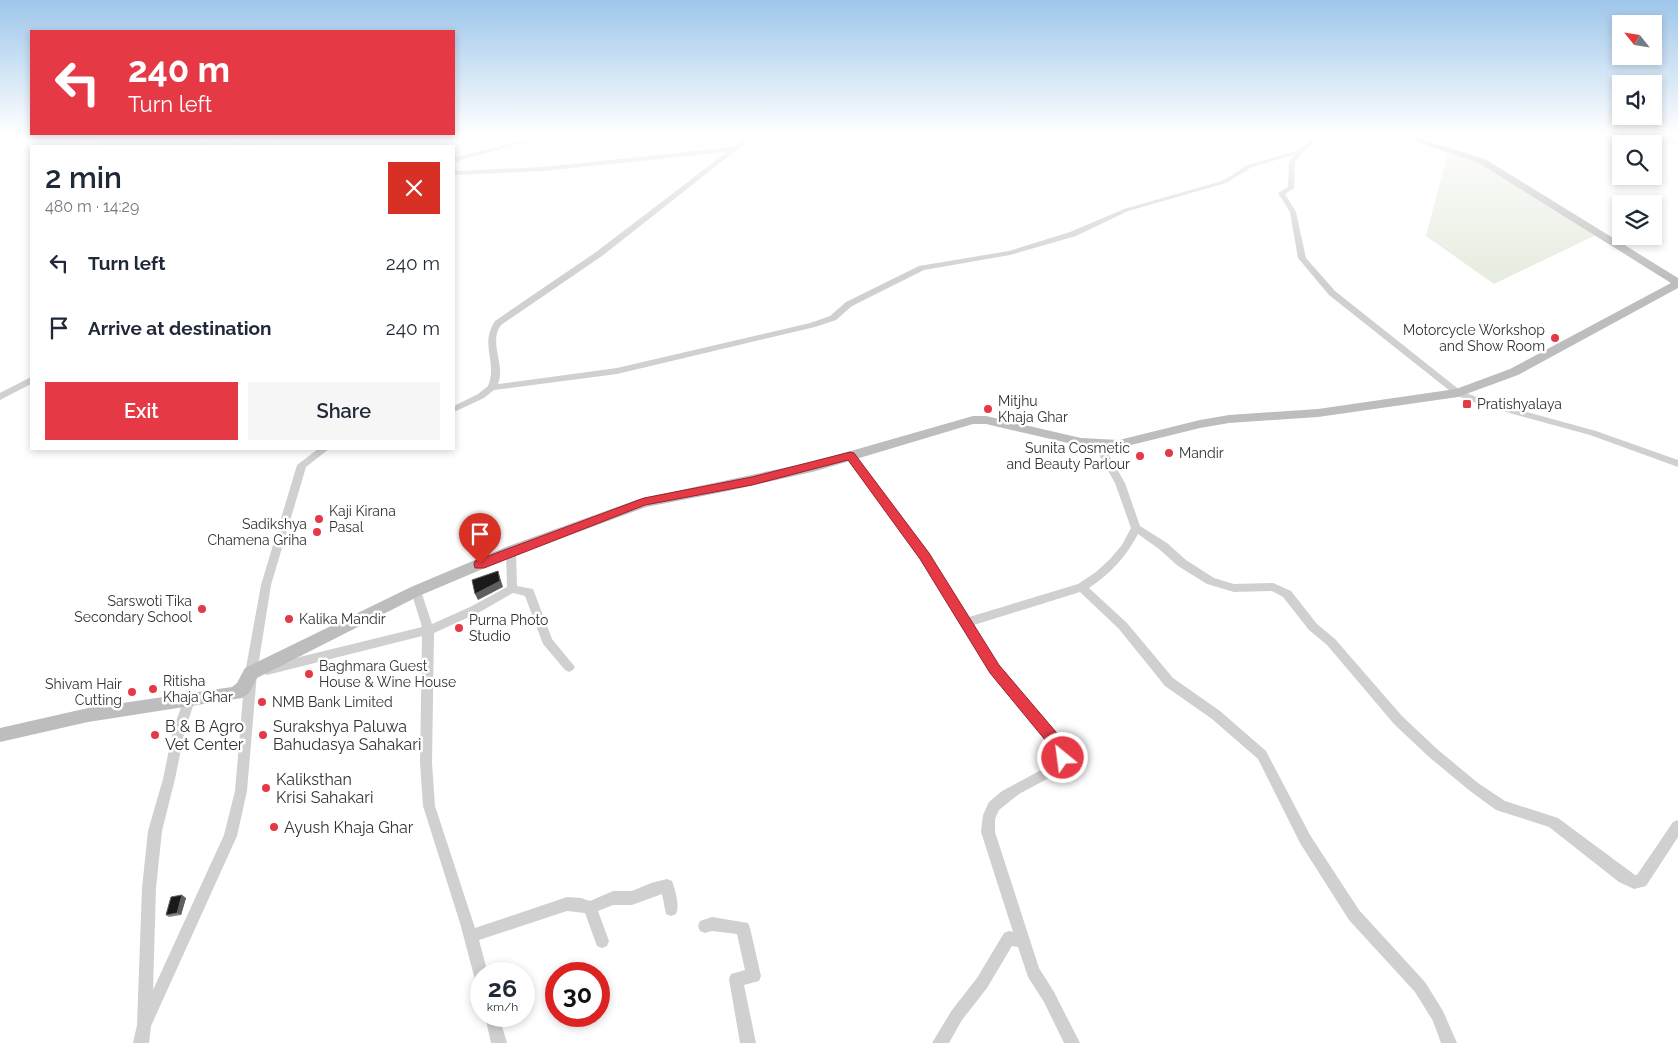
<!DOCTYPE html>
<html lang="en">
<head>
<meta charset="utf-8">
<style>
	:root { --surface:#fff; --page:#f6f6f7; --text:#1f2937; --muted:#747a83; --accent:#e63946 }
	body { margin:0; font-family:Raleway,sans-serif; background:var(--page); color:var(--text); height:100vh; display:flex; flex-direction:column; font-size:19px; white-space:nowrap }
	* { box-sizing:border-box; margin:0 }
	p { font-size:16px; color:var(--muted) }
	.icon { flex:none; width:28px; height:28px; fill:none; stroke:currentColor; stroke-width:2; stroke-linecap:round; stroke-linejoin:round }
	.map { position:relative; flex:1; overflow:hidden }
	.side { position:absolute; left:30px; top:145px; width:425px; height:305px; display:flex; flex-direction:column; background:var(--surface); border-radius:0px; box-shadow:0 2px 8px #0003 }
	.side>* { flex:none }
	.banner { position:absolute; left:30px; top:30px; width:425px; height:105px; border-radius:0px; box-shadow:0 2px 8px #0003; background:#e63946; color:#fff; overflow:hidden }
	.needle { width:32px; rotate:300deg }
	.fabs { position:absolute; left:1612px; top:15px; display:grid; gap:10px }
	.fabs a { display:grid; place-items:center; width:50px; height:50px; border-radius:0px; background:var(--surface); box-shadow:0 2px 8px #0003; font-size:25px }
	.speed { position:absolute; left:470px; top:962px; display:flex; gap:10px; font-size:25px; font-weight:700; text-align:center }
	.speed>* { display:grid; place-content:center; width:65px; height:65px; border-radius:50%; background:var(--surface); box-shadow:0 2px 8px #0003; line-height:1 }
	.speed small { font-size:12px; font-weight:400 }
	.speed .limit { border:8px solid #d22; background:#fff; color:#111 }
	.pin { position:absolute; display:grid; place-items:center; width:42px; height:42px; color:#fff; margin:-51px -21px; border-radius:50% 50% 50% 0; rotate:-45deg; box-shadow:0 0 5px #0007 }
	.pin .icon { rotate:45deg }
	.me { position:absolute; width:55px; margin:-28px; rotate:331deg; stroke-linejoin:round; filter:drop-shadow(0 0 4px #0008) }
	.turn { display:flex; align-items:center; gap:18px; height:105px; padding:0 15px; font-size:22px }
	.turn .icon { width:65px; height:65px; stroke-width:2.5 }
	.turn b { display:block; font-size:35px; line-height:42px }
	.round { display:grid; place-items:center; flex:none; width:52px; height:52px; border-radius:0px; background:var(--page) }
	.overview { display:flex; align-items:center; justify-content:space-between; height:85px; padding:0 15px }
	h1 { font-size:30px; font-weight:600; line-height:38px }
	.cta { display:flex; gap:10px; margin-top:auto; padding:10px 15px }
	.cta a { flex:1; height:58px; border-radius:0px; background:var(--accent); color:#fff; font-size:20px; font-weight:600; line-height:58px; text-align:center }
	.cta a+a { background:var(--page); color:var(--text) }
	ul { padding:0; list-style:none }
	li { display:flex; align-items:center; gap:15px; height:65px; padding:0 15px }
	li div { flex:1 }
	li b { display:block; font-size:19px }
	li em { font-style:normal }
	.map>svg:first-child { display:block }
</style>
</head>
<body>
<div class="map">
<svg width="1678" height="1043" viewBox="0 0 1678 1043">
	<rect width="100%" height="100%" fill="#fff"/>
	<path fill="#e6ecdf" d="M1448,151L1466,155L1598,234L1494,284L1426,236Z"/>
	<path fill="#cfe2ee" d="M61,134H215L191,146H102L92,141Z"/>
	<g fill="none" stroke-linecap="round" stroke-linejoin="round">
		<path fill="#cfe2ee" fill-rule="evenodd" d="M146,134H163L181,140L208,142L214,146H179L148,136Z
			M270,134H285C274,146 242,147 227,146L229,143Z"/>
		<path fill="#d0d0d0" fill-rule="evenodd" d="M546,134H554L454,162V158Z
			M751,134H757L602,256L501,325C488,343 506,364 498,384L617,368L810,323L830,316L846,302L919,266L1009,251L1070,232L1124,209L1222,181L1248,165L1299,150L1318,134H1324L1303,152L1295,162L1294,188L1285,194L1296,212L1306,258L1335,291L1461,391L1490,402L1596,431L1678,460V467L1590,435L1484,406L1455,395L1329,295L1298,258L1290,212L1278,193L1288,187L1289,162L1294,155L1252,167L1226,183L1128,211L1076,236L1010,255L924,270L852,306L836,320L815,327L617,374L494,390L484,398L454,412V406L478,394L488,386C498,361 479,346 495,321L596,252L727,152L543,171L455,175L454,168L458,171L543,167L733,147Z
			M1657,134H1664L1678,141V146Z
			M31,377V384L0,400V393Z
			M1098,441L1101,442L1125,483L1140,526L1167,543L1186,560L1214,578L1234,584L1273,583L1291,591L1317,624L1335,639L1402,716L1437,749L1478,783L1505,801L1558,818L1635,875H1637L1673,822L1678,820V837L1646,886L1634,889L1619,882L1549,827L1496,810L1470,791L1429,757L1394,724L1327,645L1309,630L1283,597L1272,591L1234,592L1207,584L1178,566L1159,549L1138,534C1126,557 1111,573 1089,588L1127,623L1173,678L1220,711L1266,751L1310,835L1359,910L1425,982L1443,1011L1457,1043H1441L1433,1021L1415,992L1349,920L1300,843L1258,759L1212,719L1165,686L1119,629L1080,592L974,625L999,666L1068,750L1069,758L1062,771L1019,794L999,810L995,819V832L1039,968L1054,992L1080,1043H1064L1044,1002L1028,977L1018,947L1012,946L987,988L962,1020L949,1043H932L952,1010L977,978L1004,933L1009,931L1013,932L981,832L983,815L989,802L1002,791L1054,763L1057,757L1056,752L991,672L961,626L921,559L845,456L850,453L853,454L929,553L969,617L1078,584L1096,572L1110,559L1122,545L1131,528L1115,483L1093,444Z
			M318,449H329L306,467L271,585L257,673L247,791L237,836L151,1026L149,1043H133L137,1025L142,888L148,831L163,779L173,730L185,696L189,695L193,696L195,700L185,730L175,779L162,831L156,888L153,990L224,835L235,791L245,673L261,585L297,465Z
			M511,547L515,548L516,551L517,586L533,589L552,639L575,667L573,670L569,672L565,670L543,644L525,596L513,593L478,613L434,633L432,763L435,806L475,928L567,897L581,898L590,901L613,891H632L651,883L667,879L672,881C675,890 680,905 676,914L671,916L666,914L662,894L632,905H613L598,911L609,941L607,946L602,948L597,946L585,913L567,911L479,940L488,974H481V983L476,981L474,976L460,923L423,806L420,763L422,636L267,675L263,673L261,670L263,667L267,665L422,627L411,591L412,588H420L432,624L470,607L507,587L506,551L507,548Z
			M712,917L748,923L750,928L761,976L759,981L744,985L756,1043H740L729,979L731,974L745,970L737,934L712,931L705,933L700,931L698,926L700,921Z
			M485,1016H499L507,1043H491Z"/>
		<path fill="#bdbdbd" fill-rule="evenodd" d="M1393,134H1404L1485,159L1678,278V288L1518,375L1458,397L1318,417L1229,423L1200,428L1119,448L1081,446L986,424H973L816,471L728,491L646,507L516,555L421,595L257,678L249,693L242,698L88,722L0,742V728L88,708L232,687L237,683L245,668L411,587L506,547L639,499L816,461L973,416H986L1081,438L1119,440L1200,420L1229,415L1318,409L1456,389L1510,369L1671,283L1479,163Z"/>
	</g>
	<path fill="#8c8c8c" d="M186,898L181,915L169,917L166,915Z"/>
	<path fill="#5f5f5f" d="M498,571L503,587L478,600L475,594Z
		M182,895L186,898L181,915L177,913Z"/>
	<path fill="#1a1a1a" stroke="#5f5f5f" d="M498,571L500,581L475,594L472,580Z
		M182,895L177,913L166,915L171,897Z"/>
	<linearGradient id="sky" x2="0" y2="1"><stop stop-color="#9ec6ea"/><stop offset="0.48" stop-color="#fff"/><stop offset="1" stop-color="#fff" stop-opacity="0"/></linearGradient>
	<rect width="1678" height="280" fill="url(#sky)"/>
	<path fill="#e63946" stroke="#96252e" d="M850,452L854,453L929,553L999,665L1067,745L1070,758L1068,763L1063,765L1058,763L1055,752L990,673L920,559L848,460L752,485L645,505L484,568H475L474,564L475,561L644,498L752,477Z"/>
	<g fill="#e63946" stroke="#fff" stroke-width="2">
		<circle cx="1555" cy="338" r="5"/>
		<rect x="1462" y="399" width="10" height="10" rx="2.5"/>
		<circle cx="988" cy="409" r="5"/>
		<circle cx="1169" cy="453" r="5"/>
		<circle cx="1140" cy="456" r="5"/>
		<circle cx="319" cy="519" r="5"/>
		<circle cx="317" cy="532" r="5"/>
		<circle cx="202" cy="609" r="5"/>
		<circle cx="289" cy="619" r="5"/>
		<circle cx="459" cy="628" r="5"/>
		<circle cx="309" cy="674" r="5"/>
		<circle cx="153" cy="689" r="5"/>
		<circle cx="132" cy="692" r="5"/>
		<circle cx="262" cy="702" r="5"/>
		<circle cx="155" cy="735" r="5"/>
		<circle cx="263" cy="735" r="5"/>
		<circle cx="266" cy="788" r="5"/>
		<circle cx="274" cy="827" r="5"/>
	</g>
	<g text-anchor="middle" stroke-width="5" stroke-linejoin="round" paint-order="stroke">
		<g font-size="14" fill="#333" stroke="#fff" text-anchor="start">
			<text x="1545" y="335" text-anchor="end">Motorcycle Workshop<tspan x="1545" dy="16">and Show Room</tspan></text>
			<text x="998" y="406">Mitjhu<tspan x="998" dy="16">Khaja Ghar</tspan></text>
			<text x="1477" y="409">Pratishyalaya</text>
			<text x="1130" y="453" text-anchor="end">Sunita Cosmetic<tspan x="1130" dy="16">and Beauty Parlour</tspan></text>
			<text x="1179" y="458">Mandir</text>
			<text x="329" y="516">Kaji Kirana<tspan x="329" dy="16">Pasal</tspan></text>
			<text x="307" y="529" text-anchor="end">Sadikshya<tspan x="307" dy="16">Chamena Griha</tspan></text>
			<text x="192" y="606" text-anchor="end">Sarswoti Tika<tspan x="192" dy="16">Secondary School</tspan></text>
			<text x="299" y="624">Kalika Mandir</text>
			<text x="469" y="625">Purna Photo<tspan x="469" dy="16">Studio</tspan></text>
			<text x="319" y="671">Baghmara Guest<tspan x="319" dy="16">House &amp; Wine House</tspan></text>
			<text x="163" y="686">Ritisha<tspan x="163" dy="16">Khaja Ghar</tspan></text>
			<text x="122" y="689" text-anchor="end">Shivam Hair<tspan x="122" dy="16">Cutting</tspan></text>
			<text x="272" y="707">NMB Bank Limited</text>
		</g>
		<g font-size="16" fill="#333" stroke="#fff" text-anchor="start">
			<text x="165" y="732">B &amp; B Agro<tspan x="165" dy="18">Vet Center</tspan></text>
			<text x="273" y="732">Surakshya Paluwa<tspan x="273" dy="18">Bahudasya Sahakari</tspan></text>
			<text x="276" y="785">Kaliksthan<tspan x="276" dy="18">Krisi Sahakari</tspan></text>
			<text x="284" y="833">Ayush Khaja Ghar</text>
		</g>
	</g>
</svg>
<div class="fabs">
<a><svg class="needle" viewBox="-14 -14 28 28"><path d="M0-13l5 13h-10z" fill="#e53935"/><path d="M0 13l5-13h-10z" fill="#747a83"/></svg></a>
<a><svg class="icon" aria-label="sound" viewBox="0 0 24 24"><path d="M4 9h4l5-4v14l-5-4H4zM17 9q2 3 0 6"/></svg></a>
<a><svg class="icon" aria-label="search" viewBox="0 0 24 24"><circle cx="10" cy="10" r="6"/><path d="M15 15l6 6"/></svg></a>
<a><svg class="icon" aria-label="layers" viewBox="0 0 24 24"><path d="M12 4l9 5-9 5-9-5zM3 14l9 5 9-5"/></svg></a>
</div>
<div class="speed"><div>26<small>km/h</small></div><div class="limit">30</div></div>
<div class="pin" style="left:480px;top:564px;background:#d93025"><svg class="icon" aria-label="arrive" viewBox="0 0 24 24"><path d="M6 21V4h12l-3 4 3 4H6"/></svg></div>
<svg class="me" style="left:1063px;top:758px" viewBox="-20 -20 40 40"><circle r="17" fill="#e63946" stroke="#fff" stroke-width="3"/><path d="M0-11L8 9 0 5-8 9z" fill="#fff"/></svg>
<div class="banner">
<div class="turn"><svg class="icon" aria-label="left" viewBox="0 0 24 24"><path d="M17 20v-9H6M10 6l-5 5 5 5"/></svg><div><b>240 m</b>Turn left</div></div>
</div>
<section class="side">
<div class="overview"><div><h1>2 min</h1><p>480 m · 14:29</p></div><a class="round" style="background:#d93025;color:#fff"><svg class="icon" aria-label="close" viewBox="0 0 24 24"><path d="M6 6l12 12M18 6L6 18"/></svg></a></div>
<ul>
<li><svg class="icon" aria-label="left" viewBox="0 0 24 24"><path d="M17 20v-9H6M10 6l-5 5 5 5"/></svg><div><b>Turn left</b></div><em>240 m</em></li>
<li><svg class="icon" aria-label="arrive" viewBox="0 0 24 24"><path d="M6 21V4h12l-3 4 3 4H6"/></svg><div><b>Arrive at destination</b></div><em>240 m</em></li>
</ul>
<div class="cta"><a>Exit</a><a>Share</a></div>
</section>
</div>
</body>
</html>
